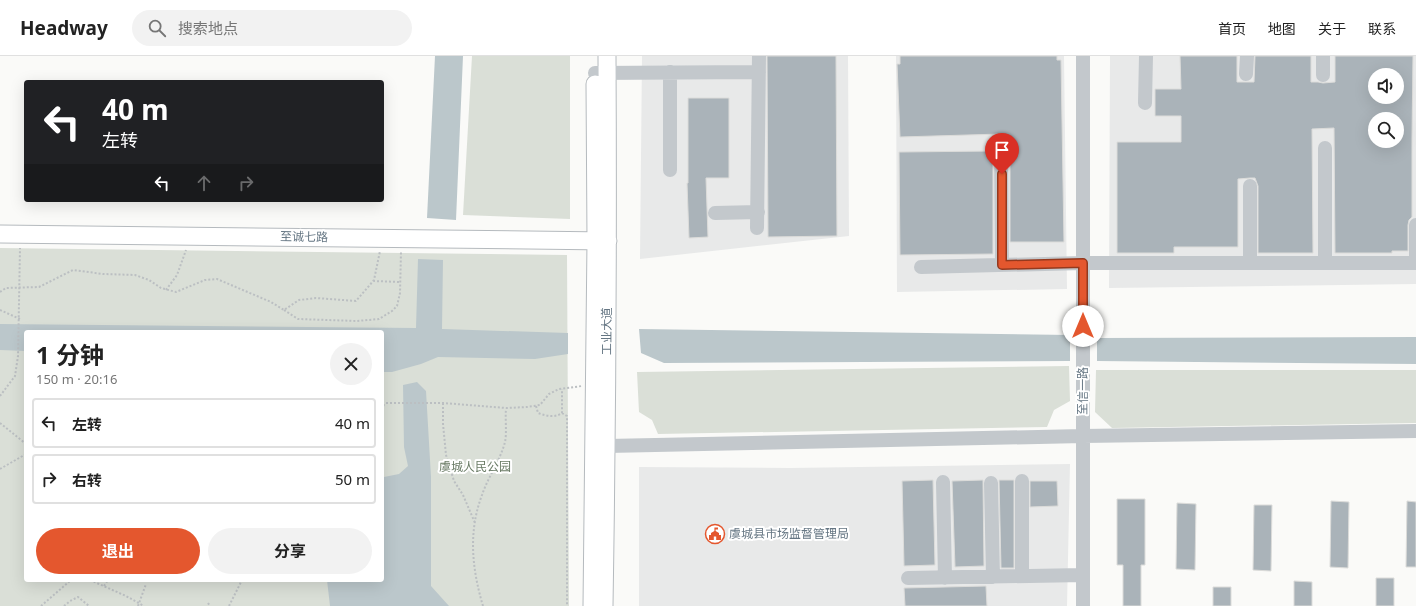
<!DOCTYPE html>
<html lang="zh">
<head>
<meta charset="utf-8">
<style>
	:root { --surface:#fff; --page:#f2f2f2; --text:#222; --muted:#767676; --line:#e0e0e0; --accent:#e4572e }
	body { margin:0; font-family:"Noto Sans","Noto Sans SC",sans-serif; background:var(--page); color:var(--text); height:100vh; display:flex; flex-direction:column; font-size:15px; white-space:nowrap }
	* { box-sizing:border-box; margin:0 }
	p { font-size:13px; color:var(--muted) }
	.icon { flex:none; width:22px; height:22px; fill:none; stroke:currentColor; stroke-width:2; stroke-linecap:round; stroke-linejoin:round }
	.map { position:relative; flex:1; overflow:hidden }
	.drawer { position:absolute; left:24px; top:274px; width:360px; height:252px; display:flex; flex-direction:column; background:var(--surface); border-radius:4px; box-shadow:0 4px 16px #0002 }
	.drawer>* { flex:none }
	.guide { position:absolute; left:24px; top:24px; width:360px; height:122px; border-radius:4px; box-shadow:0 4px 16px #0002; background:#202124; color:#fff; overflow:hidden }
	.tools { position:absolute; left:1368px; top:12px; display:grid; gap:8px }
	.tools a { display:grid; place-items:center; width:36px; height:36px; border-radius:50%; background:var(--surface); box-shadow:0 4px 16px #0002; font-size:20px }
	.pin { position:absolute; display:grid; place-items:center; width:34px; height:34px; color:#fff; margin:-41px -17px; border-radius:50% 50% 50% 0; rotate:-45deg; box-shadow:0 0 4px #0007 }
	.pin .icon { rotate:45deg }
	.me { position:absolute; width:44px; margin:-22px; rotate:0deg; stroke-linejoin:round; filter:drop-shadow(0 0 3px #0008) }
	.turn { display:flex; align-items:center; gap:14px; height:84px; padding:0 12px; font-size:18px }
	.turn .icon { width:52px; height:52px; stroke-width:2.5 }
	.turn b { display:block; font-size:28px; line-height:34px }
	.lanes { display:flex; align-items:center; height:38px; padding:0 12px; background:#0003; justify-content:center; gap:20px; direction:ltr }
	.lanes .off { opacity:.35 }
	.round { display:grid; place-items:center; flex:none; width:42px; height:42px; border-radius:21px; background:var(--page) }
	.head { display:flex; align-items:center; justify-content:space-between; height:68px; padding:0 12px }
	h1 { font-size:24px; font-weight:700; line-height:30px }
	.primary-button { display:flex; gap:8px; margin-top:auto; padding:8px 12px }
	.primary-button a { flex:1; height:46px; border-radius:24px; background:var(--accent); color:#fff; font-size:16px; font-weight:700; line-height:46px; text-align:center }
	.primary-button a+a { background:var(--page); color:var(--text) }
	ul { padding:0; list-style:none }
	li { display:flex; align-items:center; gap:12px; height:50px; margin:0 8px 6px; padding:0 4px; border:2px solid var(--line); border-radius:4px }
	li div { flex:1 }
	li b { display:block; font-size:15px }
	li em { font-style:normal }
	header { display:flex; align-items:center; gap:24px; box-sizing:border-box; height:56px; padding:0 20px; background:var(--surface); border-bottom:1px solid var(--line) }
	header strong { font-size:19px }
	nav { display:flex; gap:22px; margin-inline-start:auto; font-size:14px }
	.search { width:280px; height:36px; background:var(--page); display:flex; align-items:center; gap:10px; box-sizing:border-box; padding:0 14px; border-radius:22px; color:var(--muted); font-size:15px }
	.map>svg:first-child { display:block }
</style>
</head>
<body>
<header>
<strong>Headway</strong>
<div class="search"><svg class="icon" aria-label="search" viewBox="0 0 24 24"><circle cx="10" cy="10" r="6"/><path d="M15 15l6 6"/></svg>搜索地点</div>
<nav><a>首页</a><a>地图</a><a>关于</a><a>联系</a></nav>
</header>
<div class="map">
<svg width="1416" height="550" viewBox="0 0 1416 550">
	<rect width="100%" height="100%" fill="#fafaf8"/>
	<path fill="#e8e9e9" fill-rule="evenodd" d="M642,0H848L849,180L640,203Z
		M896,0H1064L1067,233L897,236Z
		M1110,0H1416V228L1109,232ZM1375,19H1397V41H1375ZM1375,63H1397V85H1375Z
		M1070,408L1067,550H639V411L790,412Z"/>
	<path fill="#dadfd7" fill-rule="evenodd" d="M472,0H570V163L463,159Z
		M0,192L567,199L569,550H0ZM26,276H382V524H26Z
		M1069,310L1070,345L1054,354L1047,371L658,378L652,364L639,356L637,316Z
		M1096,314H1416V367L1112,372L1095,356Z"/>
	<path fill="#bbc7cb" d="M435,0H463L456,164L427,162Z
		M418,203L443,204L442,273L568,277V298L535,303L438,301L421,308L392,316H382V276H26V295L0,294V268L416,272Z
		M639,273L1070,279V305L664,307L641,297Z
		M1416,281V308L1097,305V282Z
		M417,326L426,335L431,421V530L449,550H330L327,524H382V423L384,421L399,418L408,410L404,391L403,329Z"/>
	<path fill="#aab3b9" stroke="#dcdcda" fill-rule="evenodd" d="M767,0H836L837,180L768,181Z
		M900,0H1057V4H1061L1064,186H1010V87L1008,83L1006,80L1001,78L900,81L897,8H900Z
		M1180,0H1237V26H1254L1255,0H1311V26H1318L1323,27L1335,26V0H1413L1412,81V161L1409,164L1408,169V195H1392V197H1335L1334,72L1312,73L1313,197H1258V130L1255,122H1250L1238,123V191H1174V197H1117V86H1181V60H1155V33H1181ZM1375,19H1397V41H1375ZM1375,63H1397V86H1375Z
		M688,42H729V122H706L708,181L689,182L687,127H688Z
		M993,95V198L900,199L899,96Z
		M933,424L935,509L904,510L902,425Z
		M983,424L984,510L955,511L952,425Z
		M999,424H1014V512H1001Z
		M1030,425H1057L1058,450L1030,451Z
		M1117,443H1145V509H1141V550H1123V509H1117Z
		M1331,445L1349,446L1348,512L1330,511Z
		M1407,445L1416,446V511H1406Z
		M1177,447L1196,448L1195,514L1176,513Z
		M1254,449H1272L1271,515L1253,514Z
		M1376,522H1394V550H1376Z
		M1294,525L1312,526V550H1294Z
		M986,530L987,550H905L904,532Z
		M1213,531H1231V550H1213Z"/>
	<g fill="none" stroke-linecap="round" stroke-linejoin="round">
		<g stroke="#b5babe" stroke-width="19">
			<path id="major" d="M0,178L608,185
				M592,550L596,185L595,28
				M604,550C607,367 608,183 607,0"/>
		</g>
		<path stroke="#bbbfc2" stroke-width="2" stroke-dasharray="2 2" stroke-linecap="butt" d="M373,225L400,226
			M166,234L177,219L186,194
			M0,236L6,232L39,231L73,214L103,218L135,219L149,224L161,232L176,236L205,224L217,223L271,246L284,254L299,244L316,242L356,245L374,224L380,195
			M0,254L20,263
			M284,254L298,263L357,265L379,263L392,255L397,250L400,237L401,195
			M0,340L15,320L18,300L20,192
			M382,347H443L506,352L527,351L540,349L549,338L559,333L582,330
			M443,347V368L446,399L454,425L463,439L475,467
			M536,350L538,357C546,360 555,362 562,357V333
			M562,357L567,360V550
			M382,358L384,347
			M0,367L26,388
			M0,413L26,398
			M90,524L126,540L144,550
			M104,530L108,524
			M208,547L210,550
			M41,550L71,524
			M64,550L70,545L78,541L89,550
			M138,550L146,528
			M229,550L242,524
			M483,550C472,513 468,476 482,439C488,421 500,405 505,386C507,376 505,363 506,353"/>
		<path stroke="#c3c8cc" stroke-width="14" d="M670,16V114
			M595,17L759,16
			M1246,18L1247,0
			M1323,19V0
			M1145,47L1146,0
			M1001,87L1002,209
			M1325,92V207
			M715,157L758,156
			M757,172L759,0
			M1250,207V130
			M1416,207V169
			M921,211L1083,207H1416
			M607,390L1083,380L1416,375
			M943,426L945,522
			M991,427L993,521
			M1022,520V425
			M908,522L1083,519
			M1083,550V0"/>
		<use href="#major" stroke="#fff" stroke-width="17"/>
	</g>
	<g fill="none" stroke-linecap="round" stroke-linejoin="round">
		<g stroke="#94391e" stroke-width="10">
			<path id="route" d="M1002,118V209L1083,207V270"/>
		</g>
		<use href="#route" stroke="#e4572e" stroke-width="7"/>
	</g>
	<defs>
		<g id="civic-ring" transform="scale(1)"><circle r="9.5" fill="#fff" stroke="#e4572e" stroke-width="1.5"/><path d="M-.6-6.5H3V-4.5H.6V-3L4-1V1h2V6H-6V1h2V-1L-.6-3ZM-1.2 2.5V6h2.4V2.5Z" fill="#e4572e"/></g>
	</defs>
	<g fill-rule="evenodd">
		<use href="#civic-ring" x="715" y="478"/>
	</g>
	<g text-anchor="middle" stroke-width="4" stroke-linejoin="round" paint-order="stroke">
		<g font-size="12" fill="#657683" stroke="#fff">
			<text transform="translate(304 181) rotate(1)" y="4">至诚七路</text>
			<text transform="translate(607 275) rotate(-90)" y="4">工业大道</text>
			<text transform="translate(1083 335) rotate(-90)" y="4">至信一路</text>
		</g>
		<g font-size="12" fill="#687a64" stroke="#fff">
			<text x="475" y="415">虞城人民公园</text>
		</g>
		<g font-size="12" fill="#657683" stroke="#fff" text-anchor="start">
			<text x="729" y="482">虞城县市场监督管理局</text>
		</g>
	</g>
</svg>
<div class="tools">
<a><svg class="icon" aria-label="sound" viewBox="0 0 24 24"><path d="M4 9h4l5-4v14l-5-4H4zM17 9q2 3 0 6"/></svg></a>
<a><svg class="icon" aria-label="search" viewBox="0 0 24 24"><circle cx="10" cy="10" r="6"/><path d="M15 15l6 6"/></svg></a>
</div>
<div class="pin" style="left:1002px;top:118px;background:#d93025"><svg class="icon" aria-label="arrive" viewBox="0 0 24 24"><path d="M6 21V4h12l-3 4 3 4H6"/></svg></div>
<svg class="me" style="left:1083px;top:270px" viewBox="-20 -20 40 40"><circle r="19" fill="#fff"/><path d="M0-13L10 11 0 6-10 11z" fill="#e4572e"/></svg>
<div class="guide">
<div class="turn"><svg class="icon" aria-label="left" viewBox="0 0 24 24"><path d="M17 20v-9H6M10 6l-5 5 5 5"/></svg><div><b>40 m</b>左转</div></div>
<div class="lanes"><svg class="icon" aria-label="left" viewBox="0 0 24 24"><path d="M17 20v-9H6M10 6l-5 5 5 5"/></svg><svg class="icon off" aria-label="ahead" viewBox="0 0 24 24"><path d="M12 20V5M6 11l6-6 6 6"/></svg><svg class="icon off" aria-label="right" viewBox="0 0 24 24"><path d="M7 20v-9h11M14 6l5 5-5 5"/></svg></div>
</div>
<section class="drawer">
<div class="head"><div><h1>1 分钟</h1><p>150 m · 20:16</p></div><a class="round"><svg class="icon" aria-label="close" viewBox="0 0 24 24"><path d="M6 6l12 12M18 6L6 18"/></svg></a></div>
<ul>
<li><svg class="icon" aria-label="left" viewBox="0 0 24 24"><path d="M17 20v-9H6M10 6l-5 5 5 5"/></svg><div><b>左转</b></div><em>40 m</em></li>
<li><svg class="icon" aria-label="right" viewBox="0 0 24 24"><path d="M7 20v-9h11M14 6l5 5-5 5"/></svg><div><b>右转</b></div><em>50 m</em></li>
</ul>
<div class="primary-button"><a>退出</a><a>分享</a></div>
</section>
</div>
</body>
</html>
